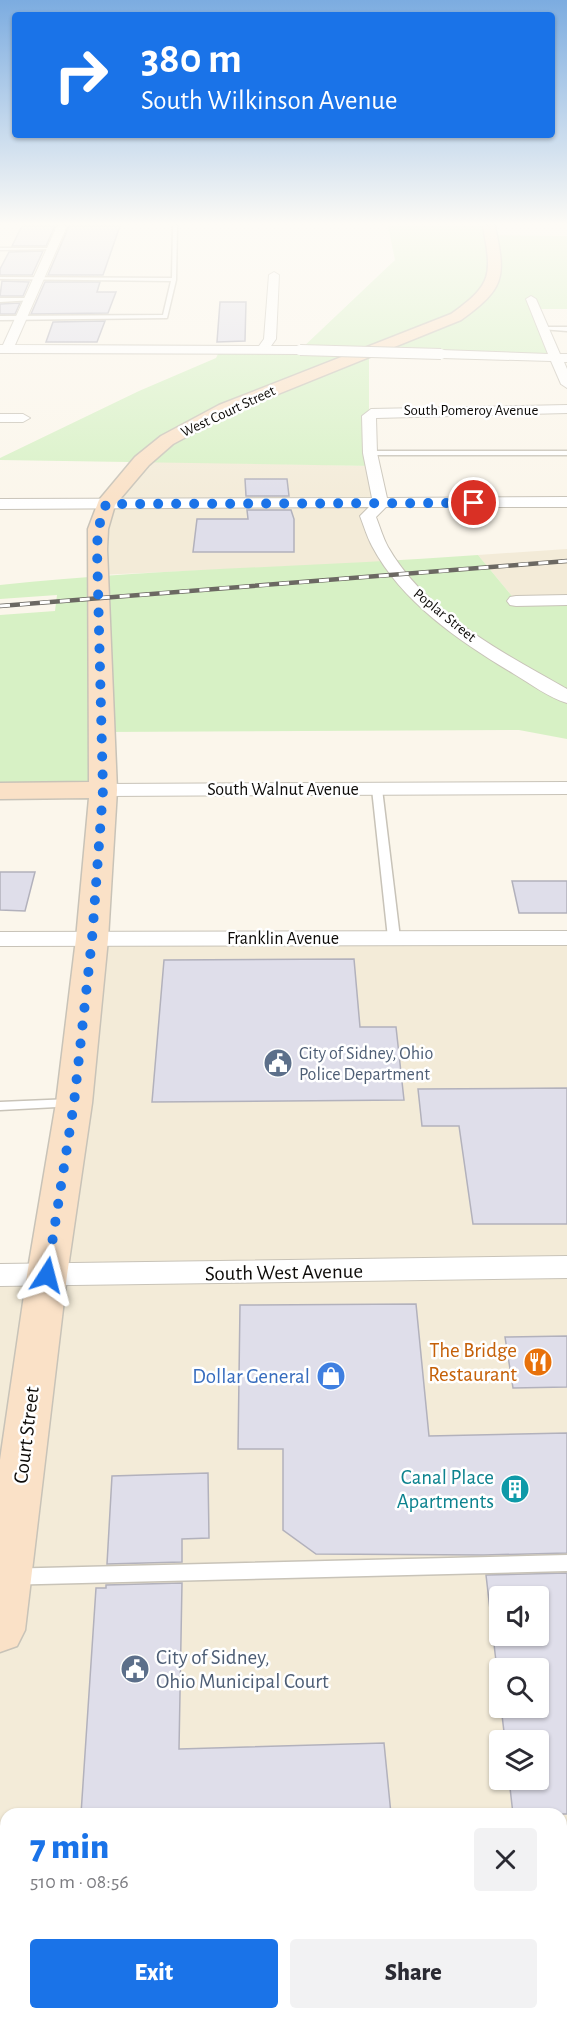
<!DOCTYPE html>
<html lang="en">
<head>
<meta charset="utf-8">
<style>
	:root { --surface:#fff; --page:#f2f2f3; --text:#2b2b33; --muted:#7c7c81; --accent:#1a73e8 }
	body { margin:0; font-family:"Alegreya Sans",sans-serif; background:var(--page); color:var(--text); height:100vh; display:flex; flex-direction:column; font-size:22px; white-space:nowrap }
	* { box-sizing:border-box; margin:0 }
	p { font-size:20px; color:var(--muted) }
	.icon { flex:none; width:33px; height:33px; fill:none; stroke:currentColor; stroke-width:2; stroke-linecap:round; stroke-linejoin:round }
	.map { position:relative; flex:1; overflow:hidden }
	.drawer { position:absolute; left:0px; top:1808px; width:567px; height:212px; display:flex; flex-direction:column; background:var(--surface); border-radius:18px 18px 0 0; box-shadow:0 2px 4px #0004 }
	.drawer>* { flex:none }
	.hud { position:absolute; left:12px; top:12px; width:543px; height:126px; border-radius:6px; box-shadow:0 2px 4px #0004; background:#1a73e8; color:#fff; overflow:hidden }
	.controls { position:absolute; left:489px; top:1586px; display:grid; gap:12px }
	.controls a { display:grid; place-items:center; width:60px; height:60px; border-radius:6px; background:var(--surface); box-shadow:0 2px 4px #0004; font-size:30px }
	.pin { position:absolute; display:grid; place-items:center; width:51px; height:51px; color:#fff; margin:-26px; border:3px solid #fff; border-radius:50%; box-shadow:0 2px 6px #0007 }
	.me { position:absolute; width:66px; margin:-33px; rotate:9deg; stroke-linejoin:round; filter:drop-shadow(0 0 4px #0008) }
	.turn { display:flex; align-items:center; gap:21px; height:126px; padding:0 30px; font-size:27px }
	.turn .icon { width:78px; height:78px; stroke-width:2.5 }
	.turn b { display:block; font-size:42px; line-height:51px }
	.round { display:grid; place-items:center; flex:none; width:63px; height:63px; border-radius:6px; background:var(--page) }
	.headline { display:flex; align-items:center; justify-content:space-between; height:102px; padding:0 30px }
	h1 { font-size:36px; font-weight:800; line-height:45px; color:var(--accent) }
	.button { display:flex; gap:12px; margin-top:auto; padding:12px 30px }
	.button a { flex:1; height:69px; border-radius:6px; background:var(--accent); color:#fff; font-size:24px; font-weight:800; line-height:69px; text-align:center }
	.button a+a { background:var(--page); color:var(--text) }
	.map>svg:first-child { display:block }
</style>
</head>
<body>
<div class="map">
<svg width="567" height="2018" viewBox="0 0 567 2018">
	<rect width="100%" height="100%" fill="#fbf6eb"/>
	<path fill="#f3ebd8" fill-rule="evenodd" d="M142,461L373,466L381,504L368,516L389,562L98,575V529Z
		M567,549V600L516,601L478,555Z
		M567,937V2018H0V1275H46L92,939ZM500,1596H538V1635H500ZM500,1668H538V1707H500ZM500,1740H538V1779H500ZM6,1814H561V2013H6Z"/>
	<path fill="#d7f1c5" d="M388,226H489L491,235L567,236V309H536L556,358L369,352V416L373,466L0,460V458L139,391L216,358L220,350H300L395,260Z
		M478,555L516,601L567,600V739L519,730L102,732L103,790L0,791V615L55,611L57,595L0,599V585C159,568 319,567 478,555Z"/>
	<path fill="#dfdeea" stroke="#b2b1bc" stroke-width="1.5" fill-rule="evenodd" d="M22,226H55L46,246H12Z
		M69,226H120L103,275H48Z
		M43,251L32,275H0V269L9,252Z
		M2,281L29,282L23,296H0Z
		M45,282H100L97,292H116L108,313L31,314Z
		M220,302H246L245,341L217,342Z
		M20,303L15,314H0V304Z
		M105,321L97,342H46L53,322Z
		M245,479H287L289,496H246Z
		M247,510H291L294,519V552H193L197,519H248Z
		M0,872H35L25,911L0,910Z
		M512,881H567V913H519Z
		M354,959L360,1027H396L404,1100L152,1102L164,960Z
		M567,1088V1224H473L459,1126H422L418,1089Z
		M416,1304L429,1436L567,1433V1553L483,1555L316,1554L283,1530V1449H238L240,1305Z
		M567,1336V1387L513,1388L505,1337Z
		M208,1473L209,1538L182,1539V1562L107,1564L112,1476Z
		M567,1573V1814H513L509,1779H538V1740H505L501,1707H538V1668H500V1696L486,1575ZM500,1596H538V1635H500Z
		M182,1583L179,1749L384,1743L391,1814H81L96,1588H106V1585Z"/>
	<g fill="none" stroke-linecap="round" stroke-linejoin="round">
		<g stroke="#c8c3b8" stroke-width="3">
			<path id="service" d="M173,226H177L176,280L167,318L0,320V316L163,315L171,281L0,279V277L172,278Z
				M0,248H52L54,249L0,250Z
				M0,298H30L33,300L0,302Z
				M567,327V331L541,329L544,327Z
				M567,451V455H370L367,453L370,451Z
				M377,786L382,789L400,938L394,941L388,938L372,789Z
				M71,1099L76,1100L77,1103L76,1106L0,1110V1102Z
				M567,1555V1571L0,1585V1569Z"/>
		</g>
		<g stroke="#c8c3b8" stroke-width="2">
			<path id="minor" d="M57,226H67L15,345L259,346L264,339L269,275L274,272L279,275L276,339L271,346H300L306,350L300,354L0,353V345H3Z
				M531,296L536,299L560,354H567V362H564L567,369V388L561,384L551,361L441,358L435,354L441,350L548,354L526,299Z
				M567,405V413L376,418L377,453L387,498L567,497V507H386L376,517C380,527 383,538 388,547C426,613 503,653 567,689V703C549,698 531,684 514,674C461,642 402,603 372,546C367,537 364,526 360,516L369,507L0,509V499L372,498L363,453L362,416L371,409Z
				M0,414H23L30,418L23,422H0Z
				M567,595V605L516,606L510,605L507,601L510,597L516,596Z
				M567,782V794L103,796L96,794L92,790L96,786L103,784Z
				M567,931V945L0,946V932Z
				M567,1256V1278L0,1286V1264Z"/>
		</g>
		<g stroke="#c8c3b8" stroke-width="3">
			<path id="secondary" d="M483,226H495C506,278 505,288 461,320L231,413L173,444L149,465L115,505L108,529L107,549L117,790L108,939L92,1103L67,1275L25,1630L17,1646L0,1652V1460L27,1275L56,1103L76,939L89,798L0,799V783L89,782L88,529L99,500L135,457L161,436L219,405L451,314C493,284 492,275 483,226Z"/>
		</g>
		<use href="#service" fill="#fff" fill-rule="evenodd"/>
		<use href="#minor" fill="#fff" fill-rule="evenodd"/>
		<use href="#secondary" fill="#fae1c7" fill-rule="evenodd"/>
		<g stroke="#6b6862" stroke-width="4.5">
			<path id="rail" d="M0,606L567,561"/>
		</g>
		<use href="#rail" stroke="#fff" stroke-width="3" stroke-dasharray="10" stroke-linecap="butt"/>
		<g stroke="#c8c3b8" stroke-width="12" stroke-linecap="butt">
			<path id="minor-bridge" d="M300,350L441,354"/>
		</g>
		<use href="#minor-bridge" stroke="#fff" stroke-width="10"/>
	</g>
	<linearGradient id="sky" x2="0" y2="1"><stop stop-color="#7cace0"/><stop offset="0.44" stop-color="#fdfbf6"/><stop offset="1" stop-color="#fdfbf6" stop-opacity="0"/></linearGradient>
	<rect width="567" height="509" fill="url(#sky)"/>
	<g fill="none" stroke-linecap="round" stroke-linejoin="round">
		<path stroke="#1a73e8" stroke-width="10" stroke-dasharray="0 18" d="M47,1275L74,1103L92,939L103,790L97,549L98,529L106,504L474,503"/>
	</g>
	<defs>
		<g id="civic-disc" transform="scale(1.5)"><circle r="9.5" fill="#5c6f8a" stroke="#fff"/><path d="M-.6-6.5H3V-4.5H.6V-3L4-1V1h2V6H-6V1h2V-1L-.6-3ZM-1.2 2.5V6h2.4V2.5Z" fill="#fff"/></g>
		<g id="restaurant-disc" transform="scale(1.5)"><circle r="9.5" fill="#e8710a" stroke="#fff"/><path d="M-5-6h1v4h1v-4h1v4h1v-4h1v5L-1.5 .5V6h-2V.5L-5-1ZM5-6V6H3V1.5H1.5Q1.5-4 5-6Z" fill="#fff"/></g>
		<g id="shop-disc" transform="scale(1.5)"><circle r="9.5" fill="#3f7fe0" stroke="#fff"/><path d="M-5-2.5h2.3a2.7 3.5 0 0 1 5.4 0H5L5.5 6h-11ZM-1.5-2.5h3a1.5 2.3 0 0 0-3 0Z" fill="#fff"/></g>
		<g id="building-disc" transform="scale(1.5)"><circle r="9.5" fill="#0f9aa8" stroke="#fff"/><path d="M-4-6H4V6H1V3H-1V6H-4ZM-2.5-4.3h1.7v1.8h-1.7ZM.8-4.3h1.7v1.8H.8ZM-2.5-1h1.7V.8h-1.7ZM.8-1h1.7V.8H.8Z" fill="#fff"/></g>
	</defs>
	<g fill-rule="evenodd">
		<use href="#civic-disc" x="278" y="1063"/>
		<use href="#restaurant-disc" x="538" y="1362"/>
		<use href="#shop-disc" x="331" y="1376"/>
		<use href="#building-disc" x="515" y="1489"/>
		<use href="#civic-disc" x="135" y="1669"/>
	</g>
	<g text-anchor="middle" stroke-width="5" stroke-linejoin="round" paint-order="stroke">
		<g font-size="15" fill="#0d0b08" stroke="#fff">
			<text x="471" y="415">South Pomeroy Avenue</text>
			<text transform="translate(228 411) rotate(-25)" y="5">West Court Street</text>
			<text transform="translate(445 615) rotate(39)" y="5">Poplar Street</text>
		</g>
		<g font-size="18" fill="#0d0b08" stroke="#fff">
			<text x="283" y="795">South Walnut Avenue</text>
			<text x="283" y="944">Franklin Avenue</text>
		</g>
		<g font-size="18" fill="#4e5e75" stroke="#fff" text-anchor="start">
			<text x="299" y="1059">City of Sidney, Ohio<tspan x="299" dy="21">Police Department</tspan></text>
		</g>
		<g font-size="21" fill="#0d0b08" stroke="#fff">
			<text transform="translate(284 1272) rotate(-1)" y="7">South West Avenue</text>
			<text transform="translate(26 1435) rotate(-83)" y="7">Court Street</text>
		</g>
		<g font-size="21" fill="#c56008" stroke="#fff" text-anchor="end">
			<text x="517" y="1357">The Bridge<tspan x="517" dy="24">Restaurant</tspan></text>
		</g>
		<g font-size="21" fill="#366cbe" stroke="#fff" text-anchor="end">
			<text x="310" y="1383">Dollar General</text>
		</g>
		<g font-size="21" fill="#0d838f" stroke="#fff" text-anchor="end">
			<text x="494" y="1484">Canal Place<tspan x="494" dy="24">Apartments</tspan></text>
		</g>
		<g font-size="21" fill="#4e5e75" stroke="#fff" text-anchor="start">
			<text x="156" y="1664">City of Sidney,<tspan x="156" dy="24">Ohio Municipal Court</tspan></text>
		</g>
	</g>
</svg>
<div class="controls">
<a><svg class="icon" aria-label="sound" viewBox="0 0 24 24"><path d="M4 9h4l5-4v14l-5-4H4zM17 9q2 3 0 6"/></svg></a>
<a><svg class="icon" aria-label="search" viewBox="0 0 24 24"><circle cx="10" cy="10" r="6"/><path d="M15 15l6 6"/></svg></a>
<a><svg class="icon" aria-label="layers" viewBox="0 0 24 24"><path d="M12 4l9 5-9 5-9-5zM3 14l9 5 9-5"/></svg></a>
</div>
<div class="pin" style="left:474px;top:503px;background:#d93025"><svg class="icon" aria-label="arrive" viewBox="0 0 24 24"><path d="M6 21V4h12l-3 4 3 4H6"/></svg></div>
<svg class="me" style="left:47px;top:1275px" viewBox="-20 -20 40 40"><path d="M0-17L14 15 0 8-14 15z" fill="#1a73e8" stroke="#fff" stroke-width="4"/></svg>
<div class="hud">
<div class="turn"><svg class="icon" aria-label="right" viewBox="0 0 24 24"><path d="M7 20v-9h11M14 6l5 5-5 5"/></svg><div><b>380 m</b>South Wilkinson Avenue</div></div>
</div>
<section class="drawer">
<div class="headline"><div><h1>7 min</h1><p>510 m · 08:56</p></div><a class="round"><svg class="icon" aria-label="close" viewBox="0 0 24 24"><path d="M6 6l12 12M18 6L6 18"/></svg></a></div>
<div class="button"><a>Exit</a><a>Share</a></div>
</section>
</div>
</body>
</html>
